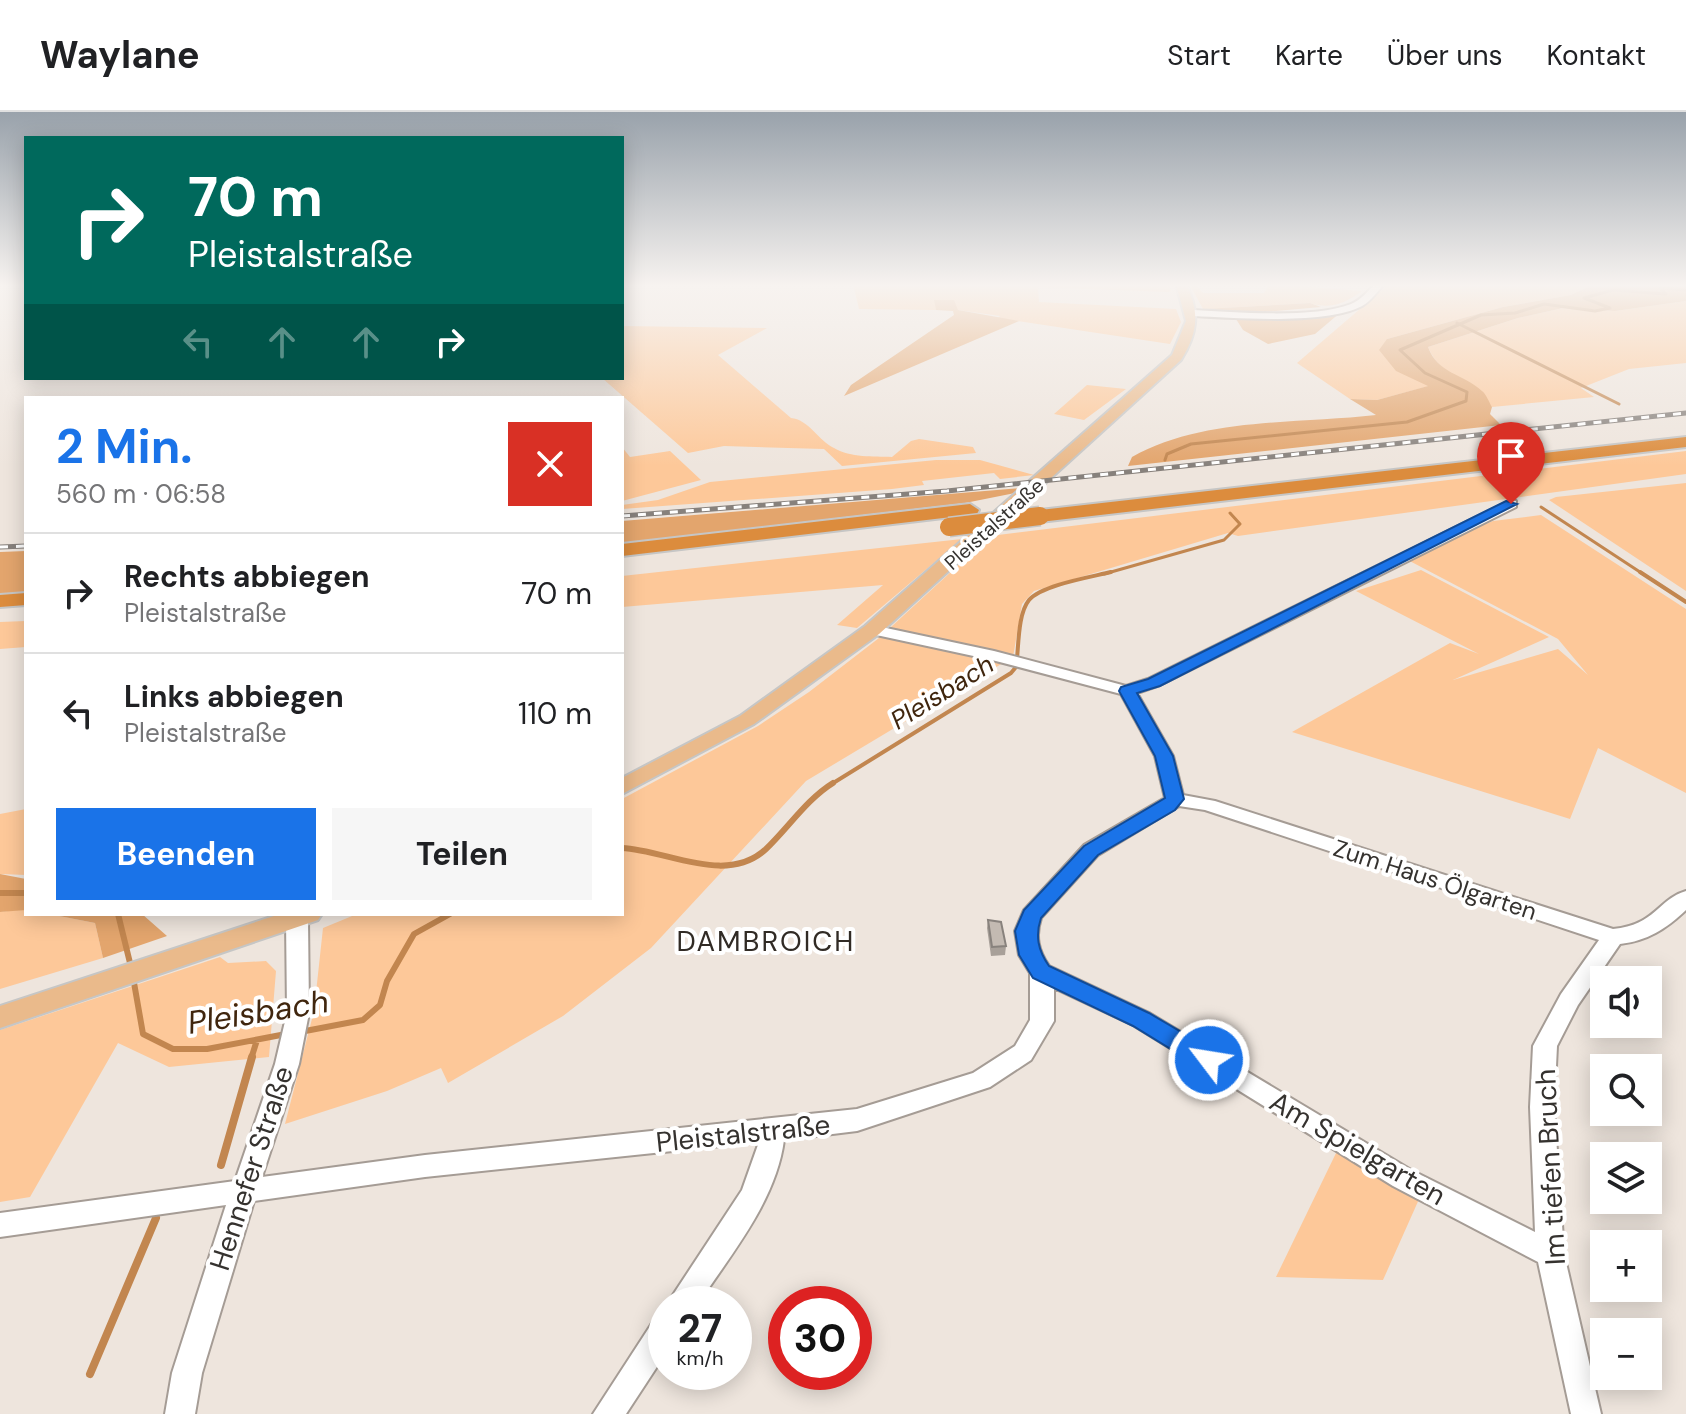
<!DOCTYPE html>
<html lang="de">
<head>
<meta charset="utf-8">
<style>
	:root { --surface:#fff; --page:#f6f6f6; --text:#202124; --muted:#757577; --line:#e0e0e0; --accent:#1a73e8 }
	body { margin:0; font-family:"DM Sans",sans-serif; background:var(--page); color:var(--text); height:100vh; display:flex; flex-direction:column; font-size:30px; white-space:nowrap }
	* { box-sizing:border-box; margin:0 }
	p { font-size:26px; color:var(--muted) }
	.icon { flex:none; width:44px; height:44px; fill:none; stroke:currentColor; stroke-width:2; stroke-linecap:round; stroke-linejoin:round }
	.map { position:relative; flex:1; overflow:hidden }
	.drawer { position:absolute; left:24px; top:284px; width:600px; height:520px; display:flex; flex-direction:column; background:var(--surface); border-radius:0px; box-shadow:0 4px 20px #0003 }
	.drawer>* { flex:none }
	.banner { position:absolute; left:24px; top:24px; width:600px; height:244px; border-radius:0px; box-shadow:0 4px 20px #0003; background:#00695c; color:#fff; overflow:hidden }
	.tools { position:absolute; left:1590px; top:854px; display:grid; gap:16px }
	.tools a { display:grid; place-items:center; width:72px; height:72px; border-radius:0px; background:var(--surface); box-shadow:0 4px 20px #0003; font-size:40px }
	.speed { position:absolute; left:648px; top:1174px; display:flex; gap:16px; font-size:40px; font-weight:700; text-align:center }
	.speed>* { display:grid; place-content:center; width:104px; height:104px; border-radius:50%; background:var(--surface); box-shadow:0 4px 20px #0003; line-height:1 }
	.speed small { font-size:20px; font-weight:400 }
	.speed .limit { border:12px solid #d22; background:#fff; color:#111 }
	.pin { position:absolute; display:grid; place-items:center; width:68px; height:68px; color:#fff; margin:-82px -34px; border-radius:50% 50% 50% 0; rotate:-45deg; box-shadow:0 0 8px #0007 }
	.pin .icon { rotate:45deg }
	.me { position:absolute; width:88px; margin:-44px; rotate:301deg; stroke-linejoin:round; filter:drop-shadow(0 0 6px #0008) }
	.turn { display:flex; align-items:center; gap:28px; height:168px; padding:0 32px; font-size:36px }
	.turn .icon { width:104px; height:104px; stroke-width:2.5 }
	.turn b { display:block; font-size:56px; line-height:68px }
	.lanes { display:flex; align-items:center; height:76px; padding:0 32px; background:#0003; justify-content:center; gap:40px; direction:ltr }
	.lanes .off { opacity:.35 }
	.round { display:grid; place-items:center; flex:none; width:84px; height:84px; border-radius:0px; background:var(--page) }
	.head { display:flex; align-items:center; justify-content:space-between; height:136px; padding:0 32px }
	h1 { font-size:48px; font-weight:700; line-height:60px; color:var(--accent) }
	.primary-button { display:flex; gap:16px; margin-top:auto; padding:16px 32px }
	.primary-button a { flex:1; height:92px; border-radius:0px; background:var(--accent); color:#fff; font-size:32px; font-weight:700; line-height:92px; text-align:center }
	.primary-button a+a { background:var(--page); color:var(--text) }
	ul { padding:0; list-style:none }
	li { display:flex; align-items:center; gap:24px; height:120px; padding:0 32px; border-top:2px solid var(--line) }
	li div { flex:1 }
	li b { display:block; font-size:30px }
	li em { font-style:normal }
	header { display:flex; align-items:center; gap:48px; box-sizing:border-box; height:112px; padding:0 40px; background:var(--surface); border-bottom:2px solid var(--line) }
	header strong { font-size:38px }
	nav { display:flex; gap:44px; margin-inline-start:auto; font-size:28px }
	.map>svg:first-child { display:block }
</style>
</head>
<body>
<header>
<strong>Waylane</strong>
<nav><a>Start</a><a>Karte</a><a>Über uns</a><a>Kontakt</a></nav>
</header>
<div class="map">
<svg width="1686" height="1302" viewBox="0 0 1686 1302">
	<rect width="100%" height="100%" fill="#eee5dd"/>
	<path fill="#fdc899" d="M853,172H1168L1171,179L1168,180L1038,175L1039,190L1176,197L1181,210L1170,232L998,206L1000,204L958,198L935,188L936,198L859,197Z
		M1270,172L1362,179C1346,191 1329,198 1310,191L1203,197L1190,173H1196L1203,181H1264Z
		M1389,172H1593L1571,183L1503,195L1387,227L1429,274L1377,288L1350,287L1297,251Z
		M1686,189V251L1629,257L1581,276L1594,285L1492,295C1472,264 1442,269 1428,235L1518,206L1563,196L1615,199Z
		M622,214L767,216L718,243L791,306C808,307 819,329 834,336C851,346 873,344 892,345L911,329L919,327L973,335L976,341L842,354L824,337L724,334L688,341L602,266H622Z
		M1087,273L1126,277L1084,308L1054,302Z
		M622,335L630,345L670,339L701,368L622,389Z
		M1686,339V362L1238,424L1228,421L1034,479L1022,492L1013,545L806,669L651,836L563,904L448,971L441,956L387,979L285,1012L314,899L323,816L357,802H622V687L758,614L809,580L879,526L990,424Z
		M936,348H980L1034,363L1000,367L994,361L922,369L924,373L892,377L622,397V393L658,388L710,370Z
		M1686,371V479L1549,388L1556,385Z
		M1541,403L1686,497V681L1598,636L1570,707L1292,620L1450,531L1479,542L1356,479L1421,458L1549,525L1453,568L1558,537L1588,563L1558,527L1404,446L1493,409Z
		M962,427L857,516L837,513L883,473L622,495V464Z
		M26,509V535L0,537V510Z
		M26,697V763L0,762V702Z
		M25,797L26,802H49L95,811L103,846L0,877V800Z
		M220,845L228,851L266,849L276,859L269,945L169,955L118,931L30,1085L0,1090V918Z
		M1337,1039L1420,1085L1383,1168L1276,1165Z"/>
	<path fill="#e3a56d" d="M1593,172H1686V189L1615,199L1563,196L1518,206L1428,235C1438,262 1462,261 1482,279C1486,282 1489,290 1492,295L1490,302L1501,313L1128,354L1132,345C1203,305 1297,312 1376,303L1350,287L1377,288L1428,274L1396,259L1379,238L1387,227L1503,195L1571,183Z
		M934,188H954L958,198L1019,209L844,284L851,273L954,203L953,199L936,198Z
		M1310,191L1321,195L1253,201L1203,197Z
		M1341,200L1315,222L1268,232L1243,218L1236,207Z
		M1020,376L1015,381L965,391L622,431V409Z
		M26,439V483L0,484V440Z
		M0,762L26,767V798L0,800Z
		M49,802H142L167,824L103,846L95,811Z"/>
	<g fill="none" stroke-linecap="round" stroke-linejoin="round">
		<path stroke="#c2864f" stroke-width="3" d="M1457,211L1619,292
			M1165,348L1167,342L1191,332L1407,310L1466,289L1467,280L1425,261L1400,238L1481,203L1515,201L1544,192L1595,199L1610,196L1584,186L1613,178L1666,182L1660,176L1686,178
			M1541,395L1643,462
			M1104,462L1224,428L1240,412L1230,401"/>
		<path stroke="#c2864f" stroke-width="4" d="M1640,460L1686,490
			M830,673L1011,561L1016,555C1019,537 1017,503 1029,488C1042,473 1091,465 1111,460"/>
		<path stroke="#c2864f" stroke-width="6" d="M622,736C667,738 726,774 766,737C788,716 807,687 833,671
			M0,781H26
			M118,802L131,855
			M133,865L143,922L173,937H207L286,922
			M300,920L363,908L380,893L387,869L414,822L450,802
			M251,947L257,928"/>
		<path stroke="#c2864f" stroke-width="8" d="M221,1053L252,945
			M90,1262L156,1106"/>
		<g stroke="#a59c95" stroke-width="4">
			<path id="minor" d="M1375,172H1384C1378,179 1371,189 1362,194C1327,213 1235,206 1194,204L1189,201L1194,198C1237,200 1312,207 1351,192C1361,188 1368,179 1375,172Z
				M1511,388L1516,389V395L1160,573L1137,581L1173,644L1183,683L1215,689L1613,817C1656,813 1658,787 1686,779V798C1666,817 1647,829 1620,832L1578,893L1557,934L1554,995L1564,1142L1601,1302H1571L1538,1150L1393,1074L1133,913L1054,876V909L1031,948L990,975L857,1019L784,1028C776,1089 731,1142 698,1192H667L742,1078L759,1030L425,1065L254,1089L202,1261L195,1302H165L172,1261L226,1093L0,1125V1101L235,1069L275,952L287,901L286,807L289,802H305L308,807L309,901L299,952L262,1065L425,1043L857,997L973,961L1015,934L1030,908V861L1019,843L1015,819L1024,798L1084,733L1165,686L1155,644L1121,582L992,548L867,521V515L872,513L994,539L1126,574L1148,567ZM1179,694L1205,698L1599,828L1561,882L1533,934L1530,995L1535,1120L1411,1058L1149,901L1049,854C1038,838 1035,824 1041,806L1098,743Z
				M666,1201V1241L626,1302H593L656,1205Z"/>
		</g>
		<g stroke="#c6c6c5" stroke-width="4">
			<path id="major" d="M1176,172H1186C1200,200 1198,221 1181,248L879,522L754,612L622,682V666L740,604L865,514L1172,243L1186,209Z
				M280,802H322L318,808L0,916V894Z"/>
		</g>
		<g stroke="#c6c6c5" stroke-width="4">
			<path id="highway" d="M1686,325V335L1040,410L1031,404L1040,398Z
				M970,392L979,398L977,402L622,444V432Z
				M26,481V493L0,495V483Z"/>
		</g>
		<use href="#minor" fill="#fff" fill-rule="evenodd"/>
		<use href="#major" fill="#eaba8b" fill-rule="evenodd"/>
		<use href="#highway" fill="#dc8c3d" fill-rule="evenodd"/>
		<g stroke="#87817c" stroke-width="5">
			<path id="rail" d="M622,404L947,379L1686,301
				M0,435L26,434"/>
		</g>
		<use href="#rail" stroke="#fff" stroke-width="3" stroke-dasharray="8" stroke-linecap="butt"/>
		<g stroke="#c6c6c5" stroke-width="21" stroke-linecap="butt">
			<path id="highway-bridge" d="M949,415L1040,404"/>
		</g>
		<use href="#highway-bridge" stroke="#dc8c3d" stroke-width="18"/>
	</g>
	<path fill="#a8a099" d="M988,808L1006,834L1005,843L991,844L987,816Z"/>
	<path fill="#c3bab2" stroke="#88827d" stroke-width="2" d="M988,808L1001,810L1006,834L992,835Z"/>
	<linearGradient id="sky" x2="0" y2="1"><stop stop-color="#99a2ab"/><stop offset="0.49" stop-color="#f7f3f0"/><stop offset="1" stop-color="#f7f3f0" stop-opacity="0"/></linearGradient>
	<rect width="1686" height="354" fill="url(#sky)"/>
	<path fill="#1a73e8" stroke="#114b97" stroke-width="2" d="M1506,389L1517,392L1160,574L1137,581L1173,644L1184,687L1175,698L1098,743L1041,806C1035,824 1038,838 1049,854L1149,901L1217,941L1221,948L1217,955L1209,958L1200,955L1133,914L1033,866L1019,843L1015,819L1024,798L1084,734L1165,686L1155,644L1119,579L1121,575L1148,567Z"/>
	<g text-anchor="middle" stroke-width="8" stroke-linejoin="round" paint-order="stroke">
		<g font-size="20" fill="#35322f" stroke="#fff">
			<text transform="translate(994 412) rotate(-42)" y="7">Pleistalstraße</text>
		</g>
		<g font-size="24" fill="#35322f" stroke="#fff">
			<text transform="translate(1435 768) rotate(18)" y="8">Zum Haus Ölgarten</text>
		</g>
		<g font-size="26" font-style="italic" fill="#40260e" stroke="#fff">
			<text transform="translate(942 580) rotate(-32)" y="9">Pleisbach</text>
		</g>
		<g font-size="28" letter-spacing="2" fill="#312b25" stroke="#fff">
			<text x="766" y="839">DAMBROICH</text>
		</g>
		<g font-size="28" fill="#35322f" stroke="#fff">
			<text transform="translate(743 1021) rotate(-6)" y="10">Pleistalstraße</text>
			<text transform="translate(1358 1036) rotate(30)" y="10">Am Spielgarten</text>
			<text transform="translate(1550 1055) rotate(-93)" y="10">Im tiefen Bruch</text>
			<text transform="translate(251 1056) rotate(-72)" y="10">Hennefer Straße</text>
		</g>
		<g font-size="32" font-style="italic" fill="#40260e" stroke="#fff">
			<text transform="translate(258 900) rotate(-9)" y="11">Pleisbach</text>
		</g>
	</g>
</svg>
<div class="tools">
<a><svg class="icon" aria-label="sound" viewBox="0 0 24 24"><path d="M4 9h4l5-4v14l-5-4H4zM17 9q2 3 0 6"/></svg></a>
<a><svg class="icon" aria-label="search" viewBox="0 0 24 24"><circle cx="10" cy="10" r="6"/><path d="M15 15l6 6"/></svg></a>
<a><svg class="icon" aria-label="layers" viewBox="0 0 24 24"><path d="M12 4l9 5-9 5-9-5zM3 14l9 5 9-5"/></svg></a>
<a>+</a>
<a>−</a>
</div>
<div class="speed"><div>27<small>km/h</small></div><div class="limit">30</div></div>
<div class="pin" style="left:1511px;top:392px;background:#d93025"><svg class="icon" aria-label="arrive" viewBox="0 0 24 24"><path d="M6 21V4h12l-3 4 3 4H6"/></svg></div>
<svg class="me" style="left:1209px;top:948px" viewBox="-20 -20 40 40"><circle r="17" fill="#1a73e8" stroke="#fff" stroke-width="3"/><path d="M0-11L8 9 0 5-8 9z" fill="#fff"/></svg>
<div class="banner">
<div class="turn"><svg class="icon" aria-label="right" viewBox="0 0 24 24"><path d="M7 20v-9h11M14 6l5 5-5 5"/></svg><div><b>70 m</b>Pleistalstraße</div></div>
<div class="lanes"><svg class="icon off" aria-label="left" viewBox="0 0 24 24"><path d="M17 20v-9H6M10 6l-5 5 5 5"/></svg><svg class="icon off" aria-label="ahead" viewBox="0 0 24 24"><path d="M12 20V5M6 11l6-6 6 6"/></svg><svg class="icon off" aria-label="ahead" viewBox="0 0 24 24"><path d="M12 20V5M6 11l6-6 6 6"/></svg><svg class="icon" aria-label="right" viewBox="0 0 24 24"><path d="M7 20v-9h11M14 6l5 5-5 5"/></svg></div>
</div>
<section class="drawer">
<div class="head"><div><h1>2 Min.</h1><p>560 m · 06:58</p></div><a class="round" style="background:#d93025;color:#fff"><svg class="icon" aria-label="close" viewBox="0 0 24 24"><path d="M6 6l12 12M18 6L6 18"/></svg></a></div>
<ul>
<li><svg class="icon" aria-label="right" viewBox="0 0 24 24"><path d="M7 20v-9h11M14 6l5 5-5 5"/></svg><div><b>Rechts abbiegen</b><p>Pleistalstraße</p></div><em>70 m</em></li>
<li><svg class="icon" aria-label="left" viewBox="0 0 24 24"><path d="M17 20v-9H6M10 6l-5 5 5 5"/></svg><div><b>Links abbiegen</b><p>Pleistalstraße</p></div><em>110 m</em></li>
</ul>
<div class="primary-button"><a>Beenden</a><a>Teilen</a></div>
</section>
</div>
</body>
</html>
